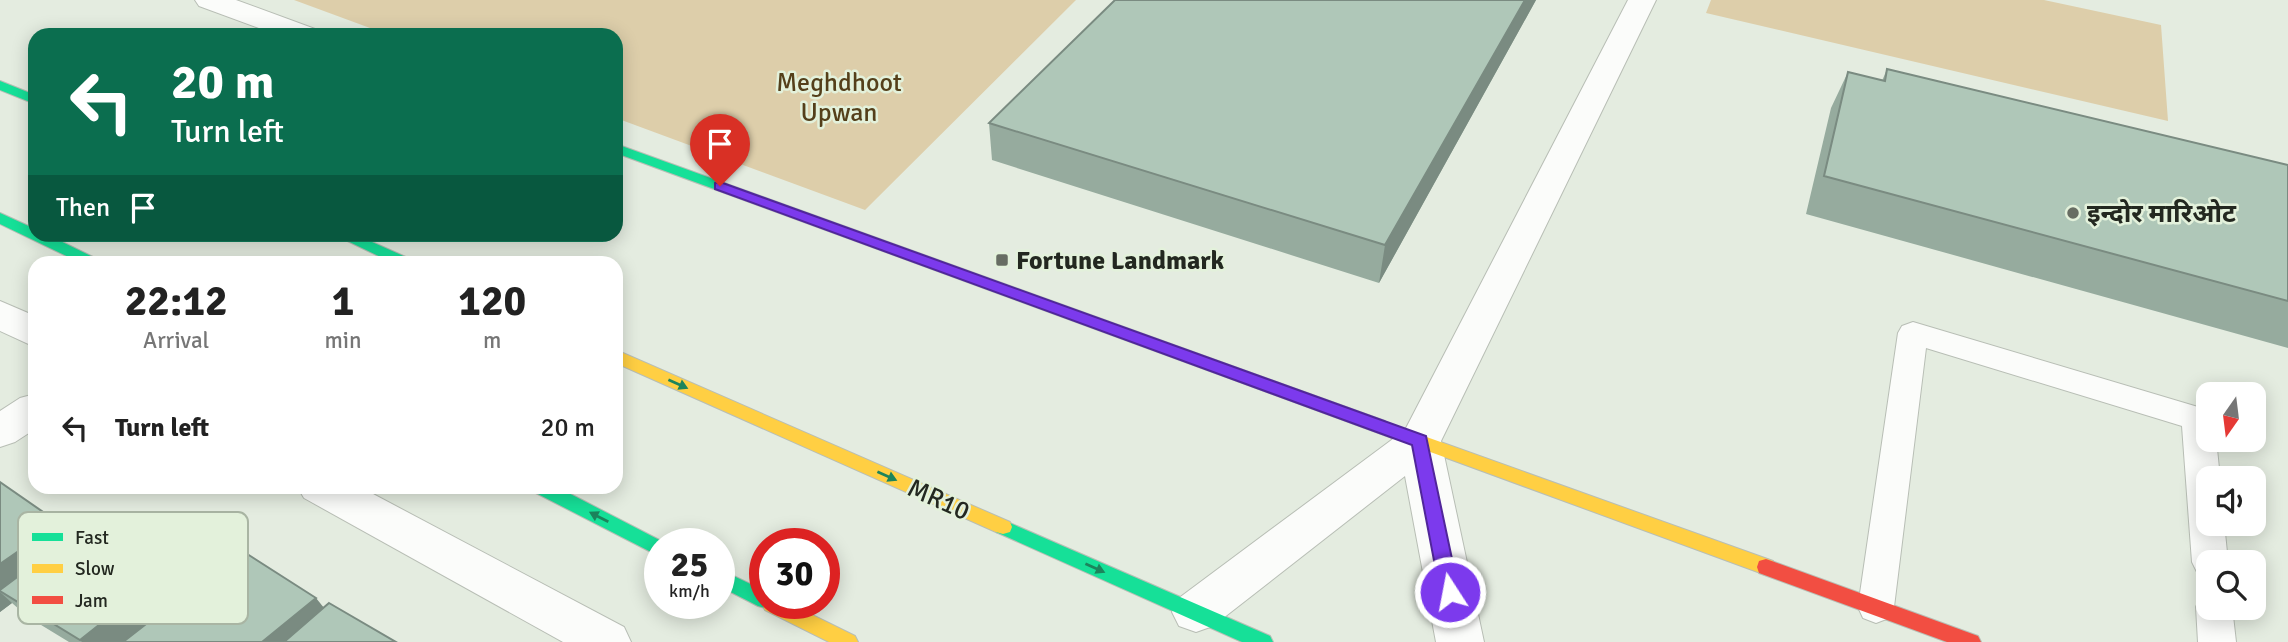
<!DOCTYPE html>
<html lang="en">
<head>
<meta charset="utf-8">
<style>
	:root { --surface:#fff; --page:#f2f2f2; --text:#222; --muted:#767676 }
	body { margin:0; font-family:Signika,"Noto Sans Devanagari",sans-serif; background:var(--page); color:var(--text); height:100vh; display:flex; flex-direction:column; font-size:26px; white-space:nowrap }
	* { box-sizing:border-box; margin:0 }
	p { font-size:23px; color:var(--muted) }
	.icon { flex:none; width:38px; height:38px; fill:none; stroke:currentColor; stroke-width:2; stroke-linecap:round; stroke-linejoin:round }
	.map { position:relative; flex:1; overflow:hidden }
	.details { position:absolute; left:28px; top:256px; width:595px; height:238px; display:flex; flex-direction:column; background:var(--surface); border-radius:21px; box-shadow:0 4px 18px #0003 }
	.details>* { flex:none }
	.guide { position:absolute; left:28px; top:28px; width:595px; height:214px; border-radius:21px; box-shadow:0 4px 18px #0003; background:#0b6e4f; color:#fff; overflow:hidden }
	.needle { width:46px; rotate:194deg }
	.tools { position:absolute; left:2196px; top:382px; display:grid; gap:14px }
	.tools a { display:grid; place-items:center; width:70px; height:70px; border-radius:14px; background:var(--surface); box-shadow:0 4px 18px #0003; font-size:35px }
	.speed { position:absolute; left:644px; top:528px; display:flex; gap:14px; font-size:35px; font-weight:700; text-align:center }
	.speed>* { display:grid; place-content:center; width:91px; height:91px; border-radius:50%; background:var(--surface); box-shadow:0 4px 18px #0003; line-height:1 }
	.speed small { font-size:18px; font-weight:400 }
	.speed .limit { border:10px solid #d22; background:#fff; color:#111 }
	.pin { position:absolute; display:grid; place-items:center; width:60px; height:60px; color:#fff; margin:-72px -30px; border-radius:50% 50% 50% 0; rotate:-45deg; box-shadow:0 0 7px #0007 }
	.pin .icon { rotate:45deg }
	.me { position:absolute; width:77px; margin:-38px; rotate:349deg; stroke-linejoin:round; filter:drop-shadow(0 0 5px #0008) }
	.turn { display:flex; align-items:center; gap:24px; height:147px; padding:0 28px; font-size:32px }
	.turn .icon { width:91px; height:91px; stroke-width:2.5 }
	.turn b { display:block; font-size:49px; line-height:60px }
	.then { display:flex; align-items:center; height:66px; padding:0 28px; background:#0003; gap:14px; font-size:26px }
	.eta { display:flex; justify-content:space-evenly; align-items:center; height:119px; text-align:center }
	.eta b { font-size:42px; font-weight:800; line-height:49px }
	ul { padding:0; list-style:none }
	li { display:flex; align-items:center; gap:21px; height:105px; padding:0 28px }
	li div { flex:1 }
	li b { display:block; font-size:26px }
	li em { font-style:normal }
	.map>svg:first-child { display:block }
</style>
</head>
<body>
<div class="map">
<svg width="2288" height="642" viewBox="0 0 2288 642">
	<rect width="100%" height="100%" fill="#e4ece0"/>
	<path fill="#ddceaa" d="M294,0H1076L865,210L616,118V35H389Z
		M1711,0H2044L2161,25L2168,121L1706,13Z"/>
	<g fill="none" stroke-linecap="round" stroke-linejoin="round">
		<g stroke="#b8beb5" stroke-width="2">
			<path id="lane" d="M1913,322L2208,410V439H2216L2220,478H2208V523H2224L2228,562H2208V576L2197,572L2192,562L2182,426L1926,348L1894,607L1889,618L1876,623L1863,618L1858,607L1898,333L1902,326Z
				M2208,593V607H2232L2236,642H2198L2196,607L2201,596Z"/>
		</g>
		<g stroke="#b8beb5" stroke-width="2">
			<path id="street" d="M195,0H236L315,29L320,35H278L199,6Z
				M1628,0H1656L1441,441L1484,642H1436L1405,476L1213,626L1196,632L1179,626L1172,612L1179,598L1405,430Z
				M0,301L35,316V347L0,331Z
				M35,394V429L15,442L0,447V411L20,398Z
				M297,486H358L624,627L631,642H563L304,498Z"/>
		</g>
		<g stroke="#b8beb5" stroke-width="2">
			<path id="fast" d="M0,81L35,95V104L0,90Z
				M616,144L1385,421L1388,426L1385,431H1373L616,153Z
				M0,213L35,229V234H46L95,258L97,262H79L0,224Z
				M333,234H354L408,258L410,262H391Z
				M529,486H555L667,544H660V556L653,553L532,491Z
				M1003,520L1270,636L1273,642H1242L996,532L994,527L996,522Z
				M719,569L765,591V604H773L772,606L765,608L758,606L719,586Z"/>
		</g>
		<g stroke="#b8beb5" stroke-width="2">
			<path id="slow" d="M616,350L1010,522L1012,527L1010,532L1003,534L996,532L616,363Z
				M1379,420L1773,561L1775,567L1773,573L1766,575L1373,431L1370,426L1373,421Z
				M765,599V604H790L855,636L858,642H829L765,610L762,604Z"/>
		</g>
		<g stroke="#b8beb5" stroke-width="2">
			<path id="jam" d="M1766,559L1978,636L1981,642H1947L1759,573L1757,567L1759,561Z"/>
		</g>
		<use href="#lane" fill="#fbfcfa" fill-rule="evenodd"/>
		<use href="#street" fill="#fbfcfa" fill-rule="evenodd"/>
		<use href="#fast" fill="#16e098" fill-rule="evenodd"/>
		<use href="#slow" fill="#ffcf43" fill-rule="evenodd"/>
		<use href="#jam" fill="#f24e42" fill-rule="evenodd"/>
	</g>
	<path fill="#96ab9e" d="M1115,0H1536L1379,283L992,160L989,123Z
		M1887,69L2288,165V348L1806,214L1831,108L1848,72L1882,81Z
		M0,482L72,536L173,566L193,587L324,607L396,642H69L28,617L12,603L0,612Z"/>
	<path fill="#7a8b81" d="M1525,0H1536L1379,283L1385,245Z
		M59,523L86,550L0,591V564Z
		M173,566L198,593L137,642H82L80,640Z
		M0,592L12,603L0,612Z
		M316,598L337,624L316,642H262Z"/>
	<path fill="#afc7b8" stroke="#7a8b81" stroke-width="2" d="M1115,0H1525L1385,245L989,123Z
		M1887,69L2288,165V301L1824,176L1848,72L1885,81Z
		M0,482L59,523L0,564Z
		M92,521L173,566L80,640L0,591V590Z
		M241,550L316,598L262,642H123Z
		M329,603L396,642H284Z"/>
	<defs><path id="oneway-solid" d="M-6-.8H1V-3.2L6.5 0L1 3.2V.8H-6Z" transform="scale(1.75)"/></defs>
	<g fill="#1c845c">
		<use href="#oneway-solid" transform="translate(678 384) rotate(24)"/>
		<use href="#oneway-solid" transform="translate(887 476) rotate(24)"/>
		<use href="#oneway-solid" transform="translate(599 517) rotate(-153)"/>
		<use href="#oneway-solid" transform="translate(1095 568) rotate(24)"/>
	</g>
	<path fill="#7c3aed" stroke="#51269a" stroke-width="2" d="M720,182L1426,436L1459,592L1457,598L1450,600L1443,598L1440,592L1412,445L715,189V183Z"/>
	<g fill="#676d63" stroke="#e3f1db" stroke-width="2.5">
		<circle cx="2073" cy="213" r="7"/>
		<rect x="995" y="253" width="14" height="14" rx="3.5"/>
	</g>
	<g text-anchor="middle" stroke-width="5" stroke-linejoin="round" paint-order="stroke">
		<g font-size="26" fill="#543f1a" stroke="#e3f1db">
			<text x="839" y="91">Meghdhoot<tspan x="839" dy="30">Upwan</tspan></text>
		</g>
		<g font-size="26" font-weight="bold" fill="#232820" stroke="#e3f1db" text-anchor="start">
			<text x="2087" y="222">इन्दोर मारिओट</text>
			<text x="1016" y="269">Fortune Landmark</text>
		</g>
		<g font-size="26" fill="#232820" stroke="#e3f1db">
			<text transform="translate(939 499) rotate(24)" y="9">MR10</text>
		</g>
	</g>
	<rect x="18" y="512" width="230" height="112" rx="10" fill="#e3f1db" stroke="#a9b5a3" stroke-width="2"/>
	<rect x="32" y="533" width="31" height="8" fill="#16e098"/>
	<rect x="32" y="564" width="31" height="9" fill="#ffcf43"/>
	<rect x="32" y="596" width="31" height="8" fill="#f24e42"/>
	<g font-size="19" fill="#232820">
		<text x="75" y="544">Fast</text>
		<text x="75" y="575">Slow</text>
		<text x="75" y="607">Jam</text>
	</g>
</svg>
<div class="tools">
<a><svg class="needle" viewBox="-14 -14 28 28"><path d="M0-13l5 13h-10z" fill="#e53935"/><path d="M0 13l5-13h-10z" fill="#767676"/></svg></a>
<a><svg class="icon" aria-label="sound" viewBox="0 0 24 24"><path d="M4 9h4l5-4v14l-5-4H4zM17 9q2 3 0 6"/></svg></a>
<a><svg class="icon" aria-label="search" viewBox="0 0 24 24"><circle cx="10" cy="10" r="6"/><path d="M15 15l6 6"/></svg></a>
</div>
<div class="speed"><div>25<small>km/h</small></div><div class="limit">30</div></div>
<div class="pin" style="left:720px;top:186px;background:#d93025"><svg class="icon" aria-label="arrive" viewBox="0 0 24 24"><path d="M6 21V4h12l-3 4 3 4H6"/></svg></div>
<svg class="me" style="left:1450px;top:592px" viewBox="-20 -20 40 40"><circle r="17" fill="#7c3aed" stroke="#fff" stroke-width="3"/><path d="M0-11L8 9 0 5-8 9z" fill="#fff"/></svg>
<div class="guide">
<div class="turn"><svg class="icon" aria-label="left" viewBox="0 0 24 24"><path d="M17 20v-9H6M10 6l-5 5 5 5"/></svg><div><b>20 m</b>Turn left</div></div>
<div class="then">Then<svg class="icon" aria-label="arrive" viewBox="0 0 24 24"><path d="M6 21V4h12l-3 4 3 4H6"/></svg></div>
</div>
<section class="details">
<div class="eta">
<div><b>22:12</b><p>Arrival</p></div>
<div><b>1</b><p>min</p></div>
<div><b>120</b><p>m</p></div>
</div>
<ul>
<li><svg class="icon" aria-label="left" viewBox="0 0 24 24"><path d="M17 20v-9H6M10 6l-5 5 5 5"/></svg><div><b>Turn left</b></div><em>20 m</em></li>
</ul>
</section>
</div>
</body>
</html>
